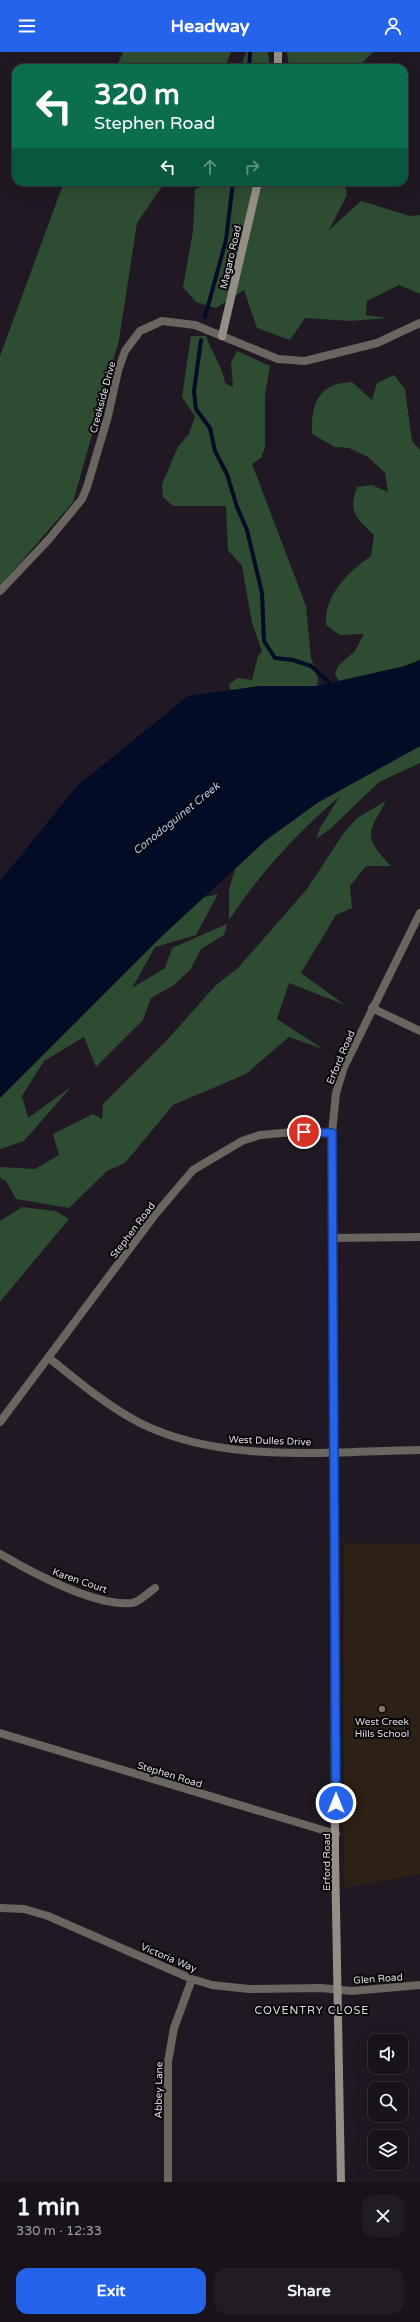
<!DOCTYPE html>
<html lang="en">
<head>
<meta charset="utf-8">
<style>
	:root { --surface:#18131a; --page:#211c23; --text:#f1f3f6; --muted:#9f9ea2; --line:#363239; --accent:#2563eb }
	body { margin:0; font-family:"Varela Round",sans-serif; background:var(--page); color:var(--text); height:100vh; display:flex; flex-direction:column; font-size:15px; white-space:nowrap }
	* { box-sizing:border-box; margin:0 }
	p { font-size:13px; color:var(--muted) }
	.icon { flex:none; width:22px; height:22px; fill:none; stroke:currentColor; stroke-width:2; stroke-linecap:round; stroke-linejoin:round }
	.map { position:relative; height:2130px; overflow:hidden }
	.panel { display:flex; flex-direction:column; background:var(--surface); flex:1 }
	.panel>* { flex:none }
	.top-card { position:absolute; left:12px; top:12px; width:396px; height:122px; border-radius:12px; box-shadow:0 4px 16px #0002,0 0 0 1px var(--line); background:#0b6e4f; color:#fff; overflow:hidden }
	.buttons { position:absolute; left:368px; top:1982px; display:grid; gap:8px }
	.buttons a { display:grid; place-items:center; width:40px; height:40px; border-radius:8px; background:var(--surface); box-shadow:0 4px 16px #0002,0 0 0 1px var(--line); font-size:20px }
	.pin { position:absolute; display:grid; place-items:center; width:34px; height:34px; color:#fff; margin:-17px; border:2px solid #fff; border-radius:50%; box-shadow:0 1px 4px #0007 }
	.me { position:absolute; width:44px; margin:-22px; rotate:0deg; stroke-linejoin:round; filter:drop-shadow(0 0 3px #0008) }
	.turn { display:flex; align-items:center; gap:14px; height:84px; padding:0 16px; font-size:18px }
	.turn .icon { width:52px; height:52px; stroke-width:2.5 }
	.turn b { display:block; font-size:28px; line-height:34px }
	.lanes { display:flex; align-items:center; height:38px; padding:0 16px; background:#0003; justify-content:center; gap:20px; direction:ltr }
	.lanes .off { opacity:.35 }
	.round { display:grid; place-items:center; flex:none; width:42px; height:42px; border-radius:12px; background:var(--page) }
	.head { display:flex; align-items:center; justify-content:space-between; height:68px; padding:0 16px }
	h1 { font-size:24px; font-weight:800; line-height:30px }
	.action { display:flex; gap:8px; margin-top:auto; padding:8px 16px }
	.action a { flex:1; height:46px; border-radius:12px; background:var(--accent); color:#fff; font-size:16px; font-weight:800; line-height:46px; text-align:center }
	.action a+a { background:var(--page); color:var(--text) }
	header { display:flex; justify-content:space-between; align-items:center; height:52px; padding:0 16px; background:var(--accent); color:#fff; font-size:18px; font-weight:800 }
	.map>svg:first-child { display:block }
</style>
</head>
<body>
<header><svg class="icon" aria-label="menu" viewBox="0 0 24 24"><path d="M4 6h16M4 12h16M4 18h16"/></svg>Headway<svg class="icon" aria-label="person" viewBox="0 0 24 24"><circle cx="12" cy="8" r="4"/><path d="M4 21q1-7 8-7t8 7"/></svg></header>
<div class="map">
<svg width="420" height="2130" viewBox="0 0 420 2130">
	<rect width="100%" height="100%" fill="#201923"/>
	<path fill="#2d2014" d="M344,1491L420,1492V1822L344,1836Z"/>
	<path fill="#2d4c31" d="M123,0H231L225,16H116Z
		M246,0H268L270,16H241Z
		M287,0H373L357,16H289Z
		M64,130H165L137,171L119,288L73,450L0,534V304Z
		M216,130H345L347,143L329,178L361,149L410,164L420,163V242L399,233L367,249L366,263L388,266L350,269L305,266L290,288L257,276L244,238L216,256L196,250L183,235L193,179L195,137Z
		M191,284H206C212,301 222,314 225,331L233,335L231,311L237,299L270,314L265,343V395L261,406L252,412L306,554L311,606L318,626L317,634H259L231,639L229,632L238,626L252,628L258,604L262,599L252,571L242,514L228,498L226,454H173L163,445L162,432L178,395L189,382L195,364L182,345Z
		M394,323L405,337L412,389L420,398V608L405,614L339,629L335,622L338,614L355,599L364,582L340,583L326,573C324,543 348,520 371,504L374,483C356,465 348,461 357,435L372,433L388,440L385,421L368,405L349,396L335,395L312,382C311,352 318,331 352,330L372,348L377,331Z
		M420,694V711L379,730L330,777L316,787L320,776L340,744C296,782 261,820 229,868V838L235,817L266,788L317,751Z
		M386,749C367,783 363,784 391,814H366L350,834L352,856L336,863L301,921L345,953L289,931L277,967L323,997L289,985L246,1022L173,1053L125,1111L107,1119L69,1156L16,1147L6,1129L0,1126V1115L35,1117L59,1103L53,1082L93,1062L102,1067L103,1052L169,986L215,934L238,916L307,837L343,782L357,766Z
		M218,842L196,883L155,895L132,936L165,916L172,896L227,872L224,883L201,897L190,918L174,933L151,946L143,968L96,1015L84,985L44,1009L22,1044L28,1066L71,1035L24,1089L0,1097V1038L56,973L77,970L116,908L189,849Z
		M22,1155L56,1159L69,1167L0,1250V1169Z"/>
	<path fill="#020c27" d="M420,608V694L317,751L266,788L161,885L0,1046V829L77,734L188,644L259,634H317L405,614Z"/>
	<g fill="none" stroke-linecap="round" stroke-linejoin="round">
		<path stroke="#020c27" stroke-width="4" d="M249,16L250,0
			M205,265L226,188L233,130
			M201,288L194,339L196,357L210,376L215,399L227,422L237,455L247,478L262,541L264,589L275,606L293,608L311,614L333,634"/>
		<path stroke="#69655f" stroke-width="8" d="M0,539L50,486L82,447L87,435L108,364L118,319L125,299L140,279L162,269L195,273L278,307L305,309L377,291L420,271
			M372,956L420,979
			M332,1186L420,1185
			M49,1306C78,1329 107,1354 140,1371C225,1413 328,1399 420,1398
			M0,1370L154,1164L193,1118L242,1089L260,1083L293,1080L332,1081
			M334,1400L332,1081L336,1041L344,1015L420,861
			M0,1502C31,1520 96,1555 132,1551C139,1550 149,1540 155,1536
			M0,1681L336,1782
			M0,1856L24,1857L48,1864L192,1927L212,1933L249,1937L321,1936L352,1939L420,1933
			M168,2130V2010L174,1976L192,1927"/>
		<path stroke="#958e85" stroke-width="8" d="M278,0V16
			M222,284L258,130
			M334,1400L335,1802L341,2130"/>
	</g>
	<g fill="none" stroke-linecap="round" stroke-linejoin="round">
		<g stroke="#184099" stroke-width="10">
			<path id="route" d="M304,1080L332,1081L336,1751"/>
		</g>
		<use href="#route" stroke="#2563eb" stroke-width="7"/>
	</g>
	<circle fill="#8d6e63" stroke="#080609" stroke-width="1.5" cx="382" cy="1657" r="4"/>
	<g text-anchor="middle" stroke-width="4" stroke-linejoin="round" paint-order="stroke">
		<g font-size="10" fill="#e0dbe2" stroke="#080609">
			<text transform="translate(230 205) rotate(-77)" y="4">Magaro Road</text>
			<text transform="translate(102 345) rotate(-75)" y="4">Creekside Drive</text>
			<text transform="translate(340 1005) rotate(-67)" y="4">Erford Road</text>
			<text transform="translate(132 1178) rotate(-53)" y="4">Stephen Road</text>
			<text transform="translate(270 1388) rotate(2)" y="4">West Dulles Drive</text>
			<text transform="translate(80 1528) rotate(19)" y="4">Karen Court</text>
			<text transform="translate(170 1722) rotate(17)" y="4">Stephen Road</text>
			<text transform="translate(326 1810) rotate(-90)" y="4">Erford Road</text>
			<text transform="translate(169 1905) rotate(23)" y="4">Victoria Way</text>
			<text transform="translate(378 1926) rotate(-4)" y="4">Glen Road</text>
			<text transform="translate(158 2038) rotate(-89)" y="4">Abbey Lane</text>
		</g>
		<g font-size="10" fill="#e0dbe2" stroke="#080609">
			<text x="382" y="1673">West Creek<tspan x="382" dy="12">Hills School</tspan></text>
		</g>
		<g font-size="11" font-style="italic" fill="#b1cbf9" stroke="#080609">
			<text transform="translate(176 766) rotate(-39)" y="4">Conodoguinet Creek</text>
		</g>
		<g font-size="11" letter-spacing="1" fill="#e0dbe2" stroke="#080609">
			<text x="312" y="1962">COVENTRY CLOSE</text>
		</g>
	</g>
</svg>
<div class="buttons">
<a><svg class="icon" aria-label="sound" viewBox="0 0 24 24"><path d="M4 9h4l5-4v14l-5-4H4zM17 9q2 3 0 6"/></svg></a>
<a><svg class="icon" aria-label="search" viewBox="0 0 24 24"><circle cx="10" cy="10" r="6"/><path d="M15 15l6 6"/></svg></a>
<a><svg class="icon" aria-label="layers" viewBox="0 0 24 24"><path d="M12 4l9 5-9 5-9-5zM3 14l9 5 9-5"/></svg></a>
</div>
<div class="pin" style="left:304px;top:1080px;background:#d93025"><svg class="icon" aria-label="arrive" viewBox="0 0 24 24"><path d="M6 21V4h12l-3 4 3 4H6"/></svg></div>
<svg class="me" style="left:336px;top:1751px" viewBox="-20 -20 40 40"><circle r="17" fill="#2563eb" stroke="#fff" stroke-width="3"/><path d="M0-11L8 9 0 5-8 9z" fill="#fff"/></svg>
<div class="top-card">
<div class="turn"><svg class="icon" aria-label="left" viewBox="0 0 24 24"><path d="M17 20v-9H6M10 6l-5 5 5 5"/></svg><div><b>320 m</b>Stephen Road</div></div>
<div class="lanes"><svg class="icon" aria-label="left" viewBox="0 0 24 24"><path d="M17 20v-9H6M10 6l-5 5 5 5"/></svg><svg class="icon off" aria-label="ahead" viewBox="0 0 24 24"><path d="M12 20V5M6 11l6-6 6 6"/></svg><svg class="icon off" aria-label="right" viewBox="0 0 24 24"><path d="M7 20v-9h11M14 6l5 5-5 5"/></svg></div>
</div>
</div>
<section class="panel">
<div class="head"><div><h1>1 min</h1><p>330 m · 12:33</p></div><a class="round"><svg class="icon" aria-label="close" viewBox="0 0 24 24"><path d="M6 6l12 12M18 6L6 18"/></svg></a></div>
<div class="action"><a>Exit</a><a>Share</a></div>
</section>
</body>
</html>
